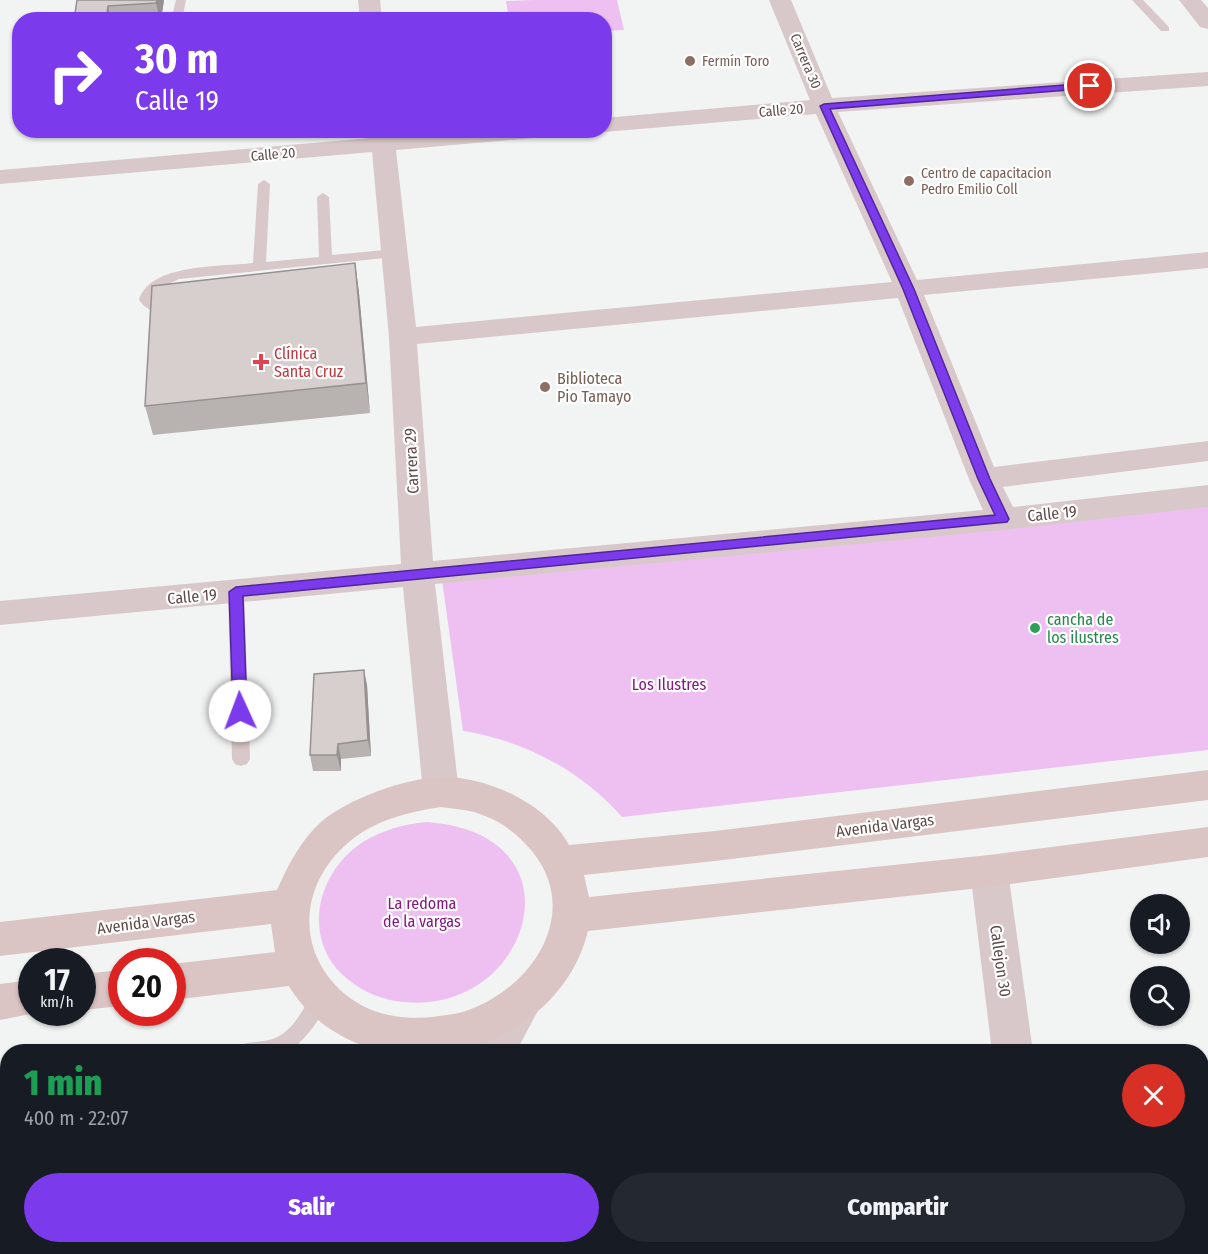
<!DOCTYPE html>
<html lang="es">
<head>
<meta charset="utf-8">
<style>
	:root { --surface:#171b24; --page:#242831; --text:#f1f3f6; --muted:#9ea1a6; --accent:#7c3aed }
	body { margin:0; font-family:"Fira Sans Condensed",sans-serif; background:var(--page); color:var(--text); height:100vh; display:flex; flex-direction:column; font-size:22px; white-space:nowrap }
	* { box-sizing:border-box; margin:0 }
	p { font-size:20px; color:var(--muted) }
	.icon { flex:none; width:33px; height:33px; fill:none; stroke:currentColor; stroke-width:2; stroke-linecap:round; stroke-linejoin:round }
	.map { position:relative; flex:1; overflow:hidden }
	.sheet { position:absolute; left:0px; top:1044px; width:1209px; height:210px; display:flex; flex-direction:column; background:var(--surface); border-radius:24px 24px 0 0; box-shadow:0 2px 4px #0004 }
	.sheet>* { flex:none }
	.top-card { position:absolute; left:12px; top:12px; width:600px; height:126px; border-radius:24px; box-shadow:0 2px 4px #0004; background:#7c3aed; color:#fff; overflow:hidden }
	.controls { position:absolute; left:1130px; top:894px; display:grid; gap:12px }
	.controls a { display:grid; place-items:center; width:60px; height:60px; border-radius:50%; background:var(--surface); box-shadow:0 2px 4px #0004; font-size:30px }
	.speed { position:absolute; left:18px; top:948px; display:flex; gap:12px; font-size:30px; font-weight:700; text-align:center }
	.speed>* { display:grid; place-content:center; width:78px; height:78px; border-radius:50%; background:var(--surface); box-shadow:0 2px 4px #0004; line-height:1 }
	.speed small { font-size:15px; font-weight:400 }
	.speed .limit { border:9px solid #d22; background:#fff; color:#111 }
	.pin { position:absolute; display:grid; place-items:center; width:51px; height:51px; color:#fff; margin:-26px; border:3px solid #fff; border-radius:50%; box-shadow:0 2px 6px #0007 }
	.me { position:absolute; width:66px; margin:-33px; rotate:358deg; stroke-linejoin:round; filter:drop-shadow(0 0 4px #0008) }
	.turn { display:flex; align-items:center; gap:21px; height:126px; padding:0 24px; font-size:27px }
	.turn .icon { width:78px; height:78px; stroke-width:2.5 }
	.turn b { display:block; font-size:42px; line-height:51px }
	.round { display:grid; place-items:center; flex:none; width:63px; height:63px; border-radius:32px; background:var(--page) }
	.headline { display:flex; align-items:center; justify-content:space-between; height:102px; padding:0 24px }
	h1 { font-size:36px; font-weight:800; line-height:45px; color:#1e9e55 }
	.action { display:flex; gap:12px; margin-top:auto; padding:12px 24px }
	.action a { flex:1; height:69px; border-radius:36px; background:var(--accent); color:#fff; font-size:24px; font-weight:800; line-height:69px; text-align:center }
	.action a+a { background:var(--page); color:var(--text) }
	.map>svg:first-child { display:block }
</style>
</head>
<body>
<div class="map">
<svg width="1208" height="1254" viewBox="0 0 1208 1254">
	<rect width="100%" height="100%" fill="#f2f4f3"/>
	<path fill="#edc0f1" d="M534,0H617L624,30L605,31L604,20L509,19L506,1Z
		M1208,502V750L622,817C582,771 523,740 463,731L442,580Z
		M427,822C593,834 526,1028 390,1000C369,995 350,984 336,968C303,927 321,869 363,842C383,830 404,824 427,822Z"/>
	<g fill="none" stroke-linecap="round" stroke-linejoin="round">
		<path fill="#d9c8c9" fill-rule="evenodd" d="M176,0H186L182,20H171Z
			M1132,0H1143L1169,27V31H1161Z
			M264,180L270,184L266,262L319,257L317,197L323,193L329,197L332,255L395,249L402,253L395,257L179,279L158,289L153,300L161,305L175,306L177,309L175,312C160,316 148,312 139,300C150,263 221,267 253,263L258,184Z
			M236,586L242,588L244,592L250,759L247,764L241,766L235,764L232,759L228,592L230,588Z
			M320,989L327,992L330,998C319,1022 309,1034 290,1052H236L239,1045C250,1041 266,1043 277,1037C294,1029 304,1008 313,992Z"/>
		<path fill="#d9c8c9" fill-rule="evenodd" d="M358,0H380L382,20H360Z
			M769,0H791L832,98L1208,72V86L838,112L917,280L1208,252V268L924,295L994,467L1208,441V461L1003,487L1013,507L1208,485V507L1003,530L435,584L459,792L454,802L441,807L428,802L423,792L403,587L0,625V601L401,564L389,337L372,152L0,184V170L371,138L370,130H394L395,136L456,130H557L553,135L545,137L396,150L416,327L892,282L816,114L604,132L598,130H604V118L810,100ZM898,298L969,479L983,510L433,561L417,344Z
			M1179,0H1201L1208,8V29L1200,27Z
			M989,855L1002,860L1008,871L1033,1052H992L970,871L976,860Z
			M522,985L536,990L542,1003L516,1052H474L508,990Z
			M446,1246H490V1254H446Z
			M1017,1246H1061L1062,1254H1018Z"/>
		<path fill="#dbc5c4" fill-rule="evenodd" d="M1208,770V800L715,861L584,875L589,897L989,855L1208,827V857L989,887L588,931C573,993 519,1038 457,1051C444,1054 429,1052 416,1052C406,1052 394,1053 384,1051C345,1044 308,1019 289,986L172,1000V964L275,952L271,924L0,956V922L277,890C288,865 301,840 321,822C347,799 406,778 441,777C487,776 547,804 569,845L715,831ZM441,807C456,809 472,810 485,816C504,823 519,836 532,851C580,910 537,981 476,1007C461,1014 447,1015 432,1017C403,1020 373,1015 350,998C295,956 297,886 349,842C375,820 408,812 441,807Z
			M122,970V1006L82,1010V974Z
			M32,980V1012H41L0,1020V984Z"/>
	</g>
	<path fill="#b8b2b1" d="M77,0H164L161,20H74Z
		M355,263L359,293L370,413L153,435L145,406Z
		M367,685L371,756L341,759V771H313L310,755Z"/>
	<path fill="#969190" d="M157,0H164L161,20H160L156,3Z
		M108,6L111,20H106Z
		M355,263L359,293L370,413L366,383Z
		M364,670L367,685L371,756L368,740Z
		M338,744L341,759V771L337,755Z"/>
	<path fill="#d6cfce" stroke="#969190" stroke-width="1.5" d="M77,0H157L156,3L108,6L106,20H74Z
		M355,263L366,383L145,406L152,286Z
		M364,670L368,740L338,744L337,755H310L314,674Z"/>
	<path fill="#7c3aed" stroke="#51269a" stroke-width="1.5" d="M1090,83L1093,84V88L830,109L914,289L990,479L1009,519L1007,522L243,596L247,711L245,715H235L233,711L229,592L236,587L995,515L978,479L903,289L820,106L824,104Z"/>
	<g fill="#8d6e63" stroke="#fff" stroke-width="2">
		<circle cx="690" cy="61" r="6"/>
		<circle cx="909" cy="181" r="6"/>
		<circle cx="545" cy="387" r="6"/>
	</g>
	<path fill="#e0444e" stroke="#fff" stroke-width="2" d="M258 353h6v6h6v6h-6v6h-6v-6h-6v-6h6z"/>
	<circle fill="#2e9e5b" stroke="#fff" stroke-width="2" cx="1035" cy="628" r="6"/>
	<g text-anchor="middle" stroke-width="4.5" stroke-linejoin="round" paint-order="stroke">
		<g font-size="14" fill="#785e54" stroke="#fff" text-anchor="start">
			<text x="702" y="66">Fermín Toro</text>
			<text x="921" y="178">Centro de capacitacion<tspan x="921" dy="16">Pedro Emilio Coll</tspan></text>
		</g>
		<g font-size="14" fill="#604949" stroke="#fff">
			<text transform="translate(806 61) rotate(67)" y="5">Carrera 30</text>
			<text transform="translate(781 110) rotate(-5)" y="5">Calle 20</text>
			<text transform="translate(273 154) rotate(-5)" y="5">Calle 20</text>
		</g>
		<g font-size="16" fill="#be3a42" stroke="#fff" text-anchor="start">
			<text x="274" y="359">Clínica<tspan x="274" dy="18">Santa Cruz</tspan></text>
		</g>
		<g font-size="16" fill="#785e54" stroke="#fff" text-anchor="start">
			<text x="557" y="384">Biblioteca<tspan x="557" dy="18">Pio Tamayo</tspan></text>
		</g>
		<g font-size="16" fill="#604949" stroke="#fff">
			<text transform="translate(411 461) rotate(-93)" y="6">Carrera 29</text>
			<text transform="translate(1052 513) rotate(-6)" y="6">Calle 19</text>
			<text transform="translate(192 596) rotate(-5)" y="6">Calle 19</text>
			<text transform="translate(885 825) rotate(-7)" y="6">Avenida Vargas</text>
			<text transform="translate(146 922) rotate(-7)" y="6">Avenida Vargas</text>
			<text transform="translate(1001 961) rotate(82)" y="6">Callejon 30</text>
		</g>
		<g font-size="16" fill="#27864d" stroke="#fff" text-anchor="start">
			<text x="1047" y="625">cancha de<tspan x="1047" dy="18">los ilustres</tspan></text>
		</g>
		<g font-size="16" fill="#861584" stroke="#fff">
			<text x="669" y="690">Los Ilustres</text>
			<text x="422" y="909">La redoma<tspan x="422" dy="18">de la vargas</tspan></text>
		</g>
	</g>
</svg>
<div class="controls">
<a><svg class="icon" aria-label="sound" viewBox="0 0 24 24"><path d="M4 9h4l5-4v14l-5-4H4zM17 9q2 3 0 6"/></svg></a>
<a><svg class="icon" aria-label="search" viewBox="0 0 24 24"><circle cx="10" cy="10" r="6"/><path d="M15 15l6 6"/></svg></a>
</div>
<div class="speed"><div>17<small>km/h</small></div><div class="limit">20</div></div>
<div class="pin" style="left:1090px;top:86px;background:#d93025"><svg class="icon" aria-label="arrive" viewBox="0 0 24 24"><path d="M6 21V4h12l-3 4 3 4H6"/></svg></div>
<svg class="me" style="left:240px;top:711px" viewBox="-20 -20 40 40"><circle r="19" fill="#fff"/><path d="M0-13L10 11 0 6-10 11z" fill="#7c3aed"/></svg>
<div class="top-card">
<div class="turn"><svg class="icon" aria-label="right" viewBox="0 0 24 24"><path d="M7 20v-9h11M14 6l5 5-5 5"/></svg><div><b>30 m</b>Calle 19</div></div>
</div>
<section class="sheet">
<div class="headline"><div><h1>1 min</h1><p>400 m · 22:07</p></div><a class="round" style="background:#d93025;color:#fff"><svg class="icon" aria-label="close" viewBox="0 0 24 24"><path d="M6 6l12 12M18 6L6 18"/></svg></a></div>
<div class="action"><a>Salir</a><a>Compartir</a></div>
</section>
</div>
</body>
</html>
